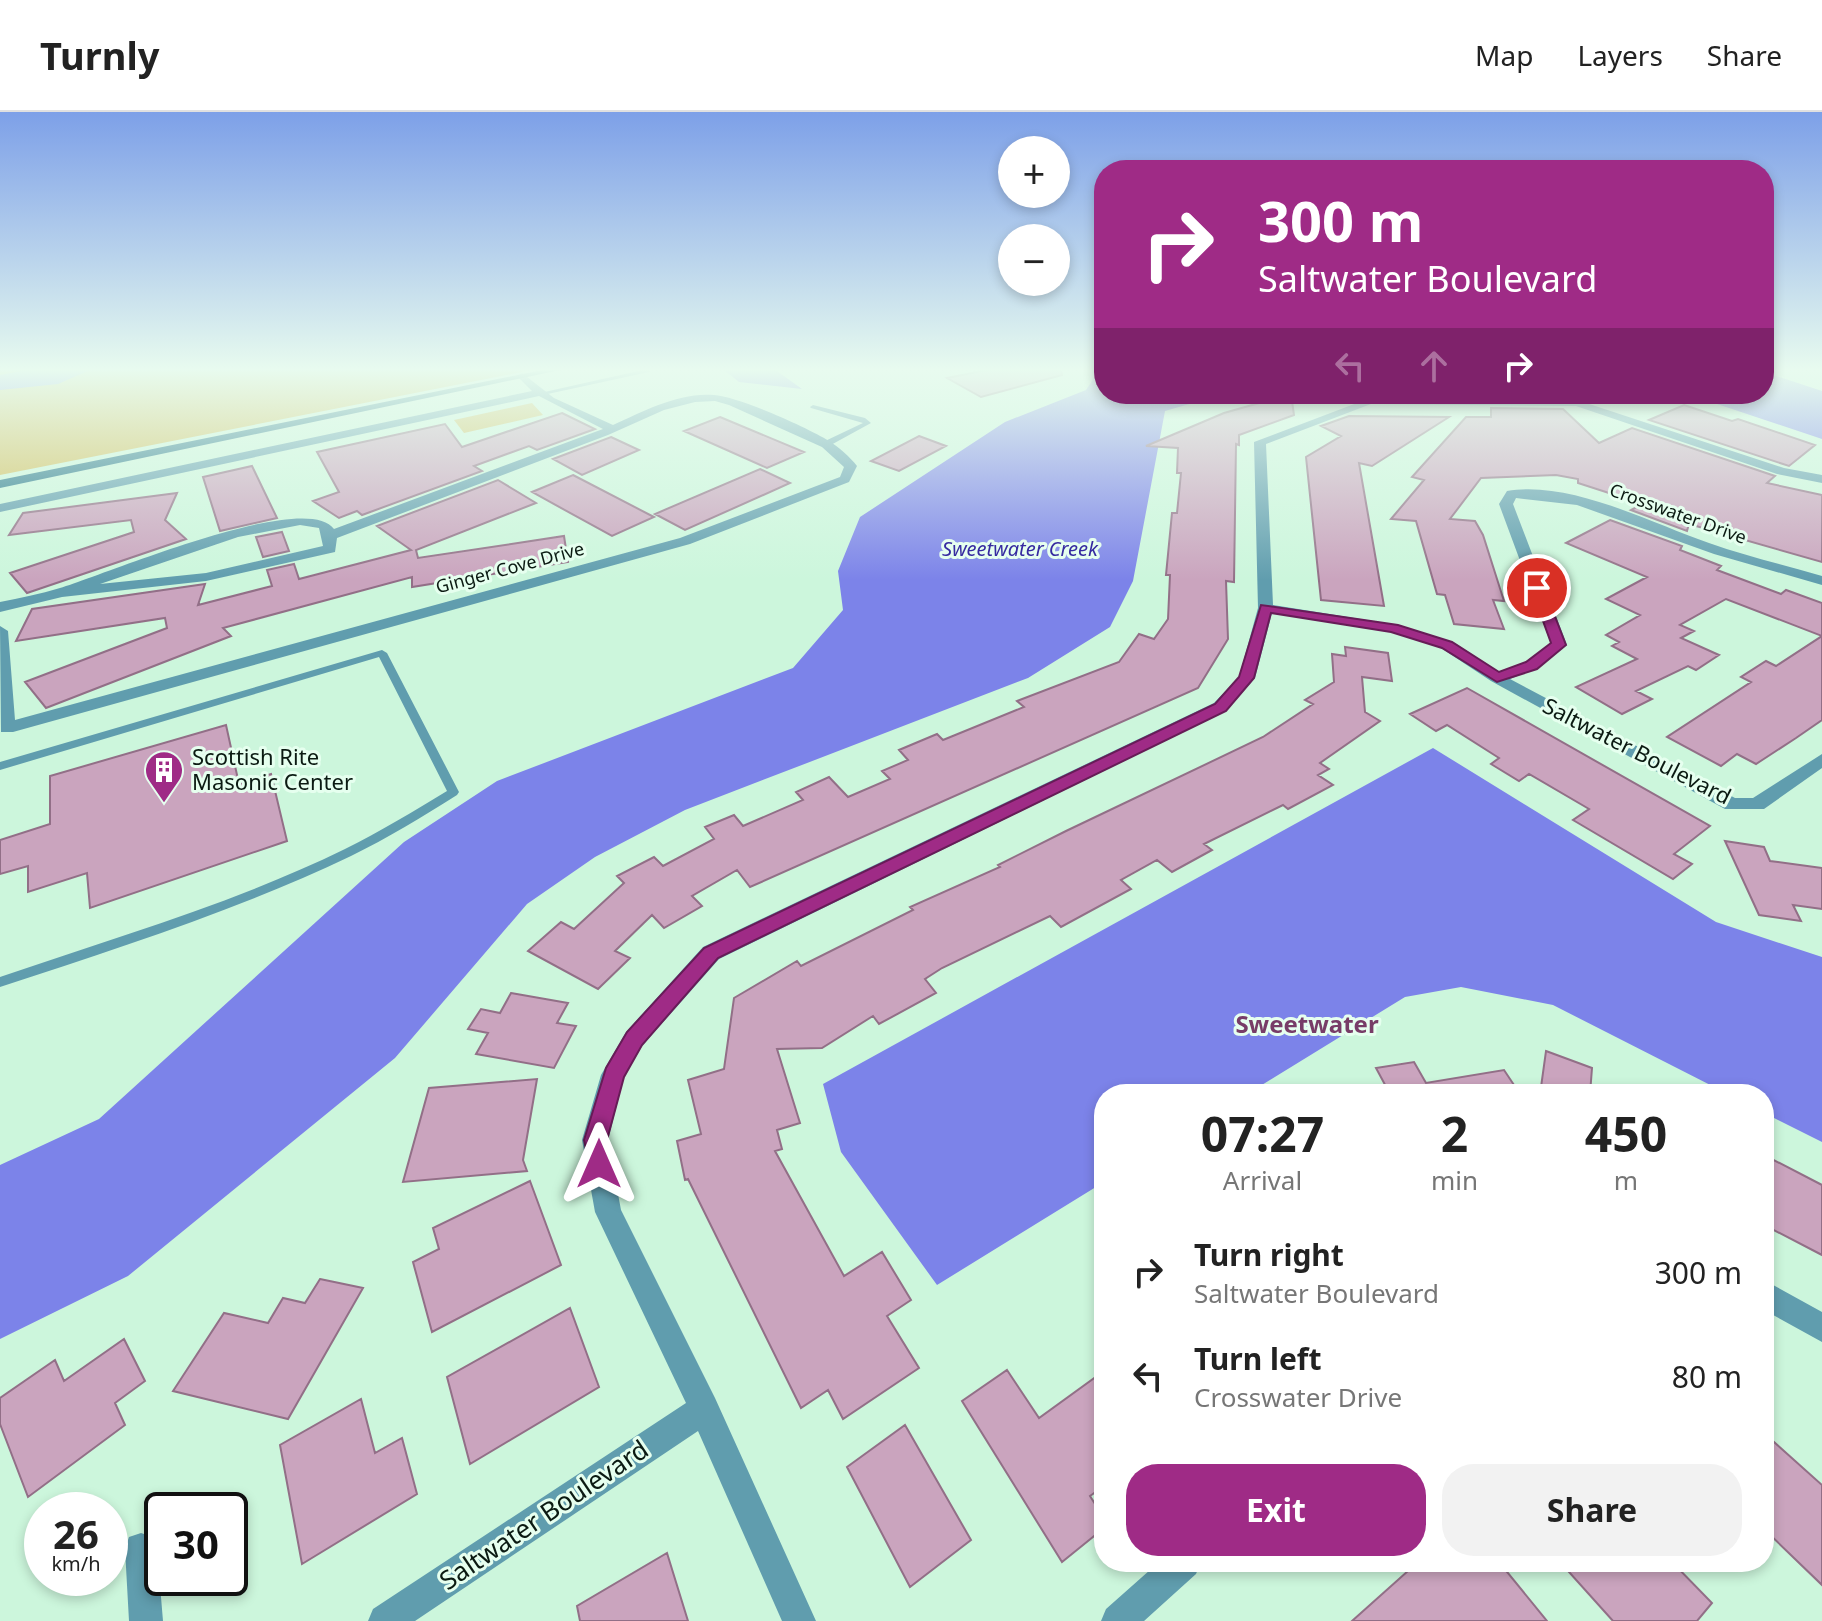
<!DOCTYPE html>
<html lang="en">
<head>
<meta charset="utf-8">
<style>
	:root { --surface:#fff; --page:#f2f2f2; --text:#222; --muted:#767676; --line:#e0e0e0; --accent:#9f2b86 }
	body { margin:0; font-family:"Noto Sans",sans-serif; background:var(--page); color:var(--text); height:100vh; display:flex; flex-direction:column; font-size:30px; white-space:nowrap }
	* { box-sizing:border-box; margin:0 }
	p { font-size:26px; color:var(--muted) }
	.icon { flex:none; width:44px; height:44px; fill:none; stroke:currentColor; stroke-width:2; stroke-linecap:round; stroke-linejoin:round }
	.map { position:relative; flex:1; overflow:hidden }
	.side { position:absolute; left:1094px; top:972px; width:680px; height:488px; display:flex; flex-direction:column; background:var(--surface); border-radius:32px; box-shadow:0 4px 12px #0003 }
	.side>* { flex:none }
	.top-card { position:absolute; left:1094px; top:48px; width:680px; height:244px; border-radius:32px; box-shadow:0 4px 12px #0003; background:#9f2b86; color:#fff; overflow:hidden }
	.tools { position:absolute; left:998px; top:24px; display:grid; gap:16px }
	.tools a { display:grid; place-items:center; width:72px; height:72px; border-radius:50%; background:var(--surface); box-shadow:0 4px 12px #0003; font-size:40px }
	.speed { position:absolute; left:24px; top:1380px; display:flex; gap:16px; font-size:40px; font-weight:700; text-align:center }
	.speed>* { display:grid; place-content:center; width:104px; height:104px; border-radius:50%; background:var(--surface); box-shadow:0 4px 12px #0003; line-height:1 }
	.speed small { font-size:20px; font-weight:400 }
	.speed .limit { border:4px solid #111; border-radius:12px; background:#fff; color:#111 }
	.pin { position:absolute; display:grid; place-items:center; width:68px; height:68px; color:#fff; margin:-34px; border:4px solid #fff; border-radius:50%; box-shadow:0 2px 8px #0007 }
	.me { position:absolute; width:88px; margin:-44px; rotate:0deg; stroke-linejoin:round; filter:drop-shadow(0 0 6px #0008) }
	.turn { display:flex; align-items:center; gap:28px; height:168px; padding:0 32px; font-size:36px }
	.turn .icon { width:104px; height:104px; stroke-width:2.5 }
	.turn b { display:block; font-size:56px; line-height:68px }
	.lanes { display:flex; align-items:center; height:76px; padding:0 32px; background:#0003; justify-content:center; gap:40px; direction:ltr }
	.lanes .off { opacity:.35 }
	.eta { display:flex; justify-content:space-evenly; align-items:center; height:136px; text-align:center }
	.eta b { font-size:48px; font-weight:700; line-height:56px }
	.button { display:flex; gap:16px; margin-top:auto; padding:16px 32px }
	.button a { flex:1; height:92px; border-radius:32px; background:var(--accent); color:#fff; font-size:32px; font-weight:700; line-height:92px; text-align:center }
	.button a+a { background:var(--page); color:var(--text) }
	ul { padding:0; list-style:none }
	li { display:flex; align-items:center; gap:24px; height:104px; padding:0 32px }
	li div { flex:1 }
	li b { display:block; font-size:30px }
	li em { font-style:normal }
	header { display:flex; align-items:center; gap:48px; box-sizing:border-box; height:112px; padding:0 40px; background:var(--surface); border-bottom:2px solid var(--line) }
	header strong { font-size:38px }
	nav { display:flex; gap:44px; margin-inline-start:auto; font-size:28px }
	.map>svg:first-child { display:block }
</style>
</head>
<body>
<header>
<strong>Turnly</strong>
<nav><a>Map</a><a>Layers</a><a>Share</a></nav>
</header>
<div class="map">
<svg width="1822" height="1509" viewBox="0 0 1822 1509">
	<rect width="100%" height="100%" fill="#ccf6dc"/>
	<path fill="#d0bc58" d="M0,257H537L0,363Z
		M532,291L543,303L464,321L454,308Z"/>
	<path fill="#7c83e9" d="M32,257H92L58,272L0,278V263Z
		M723,257H774L802,277L739,270Z
		M1100,257H1104V282H1224L1165,299L1133,469L1110,515L1028,566L685,698L595,745L527,792L395,946L128,1164L0,1227V1053L99,1007L404,730L497,669L793,556L843,498L838,459L860,405L1005,310L1086,278Z
		M1764,260L1822,279V327L1687,282H1764Z
		M1433,636L1716,810L1822,845V1030L1764,1001V982H1728L1553,893L1461,875L1405,885L1247,982H1104V1070L937,1173L841,1040L823,972Z"/>
	<path fill="#caa4be" stroke="#926f87" stroke-width="2" d="M992,257H1061L1062,263L981,285L947,266Z
		M1291,282L1294,303L1239,323V333L1236,332L1234,470L1226,469L1228,527L1198,576L750,775L737,758L692,784L702,794L664,816L652,803L615,839L630,846L598,877L528,839L561,810L574,817L624,771L617,764L654,745L663,754L714,727L705,715L734,703L743,714L803,688L796,680L829,665L848,685L890,667L882,659L908,648L899,638L937,622L943,628L1024,595L1017,589L1119,550L1139,522L1154,527L1168,507L1170,463H1166L1172,401H1177L1181,361H1177L1178,336L1146,334L1224,301Z
		M1684,293L1732,309L1738,307L1815,333L1789,354L1649,308Z
		M1491,296L1563,297L1599,331L1632,316L1775,364L1767,371L1822,383V450L1689,412L1687,419L1631,398L1643,392L1578,371V367L1556,363L1481,366L1450,407L1475,409L1483,423L1504,489L1493,488L1504,517L1454,512L1445,483L1437,482L1416,409L1391,407L1424,368L1412,365L1466,305H1491Z
		M562,301L595,317L537,338L529,334L474,354L482,359L362,403L357,399L339,406L313,389L339,380L317,340L445,312L462,335Z
		M1349,304L1449,305L1372,354L1359,351L1384,494L1321,488L1306,345L1341,324L1321,314Z
		M720,305L804,340L767,356L684,319Z
		M919,324L946,334L899,359L871,349Z
		M611,325L639,338L582,363L553,347Z
		M252,354L277,406L220,419L203,365Z
		M760,357L790,371L685,418L655,402Z
		M573,363L654,405L612,424L532,380Z
		M498,368L536,391L416,438L418,446L564,424L568,450L412,475V465L223,516L231,524L46,596L25,570L167,516L165,506L16,529L32,497L205,472L198,493L272,474L267,458L294,452L299,467L411,438L377,414Z
		M177,381L165,408L186,427L27,481L10,461L134,420L131,408L9,423L23,401Z
		M1610,408L1682,434L1680,438L1721,454L1717,458L1781,482L1786,478L1822,491V524L1726,487L1680,513L1694,519L1681,526L1719,543L1696,558L1688,554L1636,579L1652,587L1622,602L1576,575L1637,547L1612,534L1619,530L1606,523L1640,503L1606,487L1647,465L1566,431Z
		M282,420L289,439L263,445L256,425Z
		M1822,524V608L1796,626L1756,652L1737,642L1721,654L1667,625L1751,570L1741,565L1766,549L1776,554Z
		M1345,535L1388,541L1392,569L1362,565L1365,600L1380,609L1320,651L1329,657L1318,663L1333,673L1288,697L1283,693L1204,732L1212,738L1172,760L1157,748L1121,768L1131,777L1061,815L1050,804L942,856L925,867L936,881L879,912L873,904L822,936L777,937L800,1011L777,1018L782,1037L775,1039L844,1164L882,1140L911,1188L887,1204L919,1256L843,1307L828,1278L801,1296L688,1067L685,1068L677,1029L701,1022L688,968L724,957L734,886L797,849L801,854L913,798L910,795L1000,755L998,753L1066,719L1263,625L1313,592L1305,588L1334,570L1332,542L1346,544Z
		M1467,576L1710,714L1674,742L1692,752L1673,767L1573,708L1589,697L1529,662L1519,669L1491,652L1499,646L1447,613L1436,619L1410,602Z
		M226,613L239,672L271,662L287,729L90,796L87,761L28,780V754L0,762V728L50,712V664Z
		M1725,729L1764,735L1770,749L1822,756V797L1793,793L1801,809L1759,803Z
		M511,881L568,891L557,911L576,914L554,956L476,942L488,921L468,917L481,897L500,901Z
		M1546,939L1592,956L1590,982H1559L1541,975Z
		M1414,950L1426,971L1504,958L1520,982H1390L1376,956Z
		M537,967L523,1048L527,1059L403,1070L429,976Z
		M1764,1043L1822,1073V1143L1764,1113Z
		M530,1069L561,1153L432,1220L413,1150L439,1137L433,1116Z
		M320,1167L363,1176L288,1307L173,1279L224,1201L268,1211L283,1186L305,1191Z
		M570,1196L599,1275L470,1352L447,1265Z
		M124,1227L145,1269L115,1291L125,1313L28,1385L0,1312V1286L55,1248L64,1269Z
		M1007,1258L1039,1306L1104,1259V1374L1090,1384L1104,1406V1416L1062,1450L962,1289Z
		M361,1287L375,1341L402,1326L417,1382L302,1452L280,1333Z
		M905,1313L971,1428L910,1475L847,1355Z
		M1764,1321L1822,1373V1473L1764,1417Z
		M667,1441L688,1509H580L577,1494Z
		M1418,1450H1499L1547,1509H1352Z
		M1560,1450H1672L1712,1491L1697,1509H1613Z"/>
	<g fill="none" stroke-linecap="round" stroke-linejoin="round">
		<path fill="#609dae" fill-rule="evenodd" d="M647,257L650,259L649,260L543,283L540,281Z
			M813,293L865,306L871,311L829,334H823V330L863,311L811,296L810,295Z
			M382,538L387,541L459,680L457,683C422,705 388,726 351,744C238,798 118,836 0,875V865C116,825 235,791 345,737C381,719 414,699 447,679L379,545L0,658V650Z"/>
		<path fill="#609dae" fill-rule="evenodd" d="M522,261L554,286L613,313C644,299 679,280 714,283C737,284 808,316 829,329C839,335 850,345 857,354L849,370L690,432L13,620H1L0,514L8,519L15,608L680,426L840,365L844,355L822,335L729,293L715,289L695,290L664,298L608,323L337,426L335,440L206,469L62,485L0,500V490C20,486 40,482 60,476C104,463 305,377 334,417L603,317L539,284L0,400V392L532,279L517,264ZM300,413L319,416L323,434L206,461L100,472L238,425Z
			M1370,286L1577,288L1784,356L1822,363V371L1777,362L1576,294L1371,292L1266,332L1273,493L1398,513L1453,530L1499,560L1525,550L1551,532L1499,392L1507,379C1570,368 1651,411 1709,431C1746,444 1784,453 1822,464V473L1714,442L1577,393L1516,386L1513,392L1567,533L1537,556L1510,567L1735,686H1753L1822,642V656L1764,697H1725L1491,569L1441,536L1391,520L1272,501L1255,566L1226,599L719,847L642,934L624,965L608,1028L621,1098L715,1286L816,1509H782L698,1319L415,1509H368L373,1497L686,1291L595,1100L582,1028L601,963L626,920L703,835L1214,591L1239,565L1258,496L1254,330Z
			M1764,1168L1822,1200V1230L1764,1198Z
			M141,1421L153,1425L157,1437L163,1509H129L125,1437L129,1425Z
			M1159,1450H1201L1196,1462L1144,1509H1101L1106,1497Z"/>
		<path fill="#227388" fill-rule="evenodd" d="M547,257H565L0,376V368Z"/>
	</g>
	<linearGradient id="sky" x2="0" y2="1"><stop stop-color="#7da0e8"/><stop offset="0.55" stop-color="#e8fbef"/><stop offset="1" stop-color="#e8fbef" stop-opacity="0"/></linearGradient>
	<rect width="1822" height="468" fill="url(#sky)"/>
	<path fill="#9f2b86" stroke="#671c57" stroke-width="2" d="M1537,472L1544,476L1566,533L1537,557L1497,570L1442,536L1391,520L1271,501L1254,566L1226,599L718,846L642,933L624,965L607,1028L611,1052L608,1060L599,1063L591,1060L584,1028L606,956L627,920L704,836L1215,592L1239,565L1261,493L1398,513L1452,530L1499,560L1526,550L1551,531L1531,476Z"/>
	<defs>
		<g id="building-pin" transform="scale(2)"><path d="M0 17L-7.5 6A9.5 9.5 0 1 1 7.5 6Z" fill="#9f2b86" stroke="#e6ffef"/><path d="M-4-6H4V6H1V3H-1V6H-4ZM-2.5-4.3h1.7v1.8h-1.7ZM.8-4.3h1.7v1.8H.8ZM-2.5-1h1.7V.8h-1.7ZM.8-1h1.7V.8H.8Z" fill="#fff"/></g>
	</defs>
	<g fill-rule="evenodd">
		<use href="#building-pin" x="164" y="658"/>
	</g>
	<g text-anchor="middle" stroke-width="6" stroke-linejoin="round" paint-order="stroke">
		<g font-size="18" fill="#0b1a12" stroke="#e6ffef">
			<text transform="translate(1678 402) rotate(20)" y="6">Crosswater Drive</text>
			<text transform="translate(510 456) rotate(-15)" y="6">Ginger Cove Drive</text>
		</g>
		<g font-size="20" font-style="italic" fill="#362ba0" stroke="#e6ffef">
			<text x="1020" y="444">Sweetwater Creek</text>
		</g>
		<g font-size="22" fill="#0b1a12" stroke="#e6ffef">
			<text transform="translate(1637 639) rotate(27)" y="8">Saltwater Boulevard</text>
		</g>
		<g font-size="22" fill="#0b1a12" stroke="#e6ffef" text-anchor="start">
			<text x="192" y="653">Scottish Rite<tspan x="192" dy="25">Masonic Center</tspan></text>
		</g>
		<g font-size="24" font-weight="bold" fill="#773c67" stroke="#e6ffef">
			<text x="1307" y="921">Sweetwater</text>
		</g>
		<g font-size="26" fill="#0b1a12" stroke="#e6ffef">
			<text transform="translate(544 1403) rotate(-34)" y="9">Saltwater Boulevard</text>
		</g>
	</g>
</svg>
<div class="tools">
<a>+</a>
<a>−</a>
</div>
<div class="speed"><div>26<small>km/h</small></div><div class="limit">30</div></div>
<div class="pin" style="left:1537px;top:476px;background:#d93025"><svg class="icon" aria-label="arrive" viewBox="0 0 24 24"><path d="M6 21V4h12l-3 4 3 4H6"/></svg></div>
<svg class="me" style="left:599px;top:1052px" viewBox="-20 -20 40 40"><path d="M0-17L14 15 0 8-14 15z" fill="#9f2b86" stroke="#fff" stroke-width="4"/></svg>
<div class="top-card">
<div class="turn"><svg class="icon" aria-label="right" viewBox="0 0 24 24"><path d="M7 20v-9h11M14 6l5 5-5 5"/></svg><div><b>300 m</b>Saltwater Boulevard</div></div>
<div class="lanes"><svg class="icon off" aria-label="left" viewBox="0 0 24 24"><path d="M17 20v-9H6M10 6l-5 5 5 5"/></svg><svg class="icon off" aria-label="ahead" viewBox="0 0 24 24"><path d="M12 20V5M6 11l6-6 6 6"/></svg><svg class="icon" aria-label="right" viewBox="0 0 24 24"><path d="M7 20v-9h11M14 6l5 5-5 5"/></svg></div>
</div>
<section class="side">
<div class="eta">
<div><b>07:27</b><p>Arrival</p></div>
<div><b>2</b><p>min</p></div>
<div><b>450</b><p>m</p></div>
</div>
<ul>
<li><svg class="icon" aria-label="right" viewBox="0 0 24 24"><path d="M7 20v-9h11M14 6l5 5-5 5"/></svg><div><b>Turn right</b><p>Saltwater Boulevard</p></div><em>300 m</em></li>
<li><svg class="icon" aria-label="left" viewBox="0 0 24 24"><path d="M17 20v-9H6M10 6l-5 5 5 5"/></svg><div><b>Turn left</b><p>Crosswater Drive</p></div><em>80 m</em></li>
</ul>
<div class="button"><a>Exit</a><a>Share</a></div>
</section>
</div>
</body>
</html>
